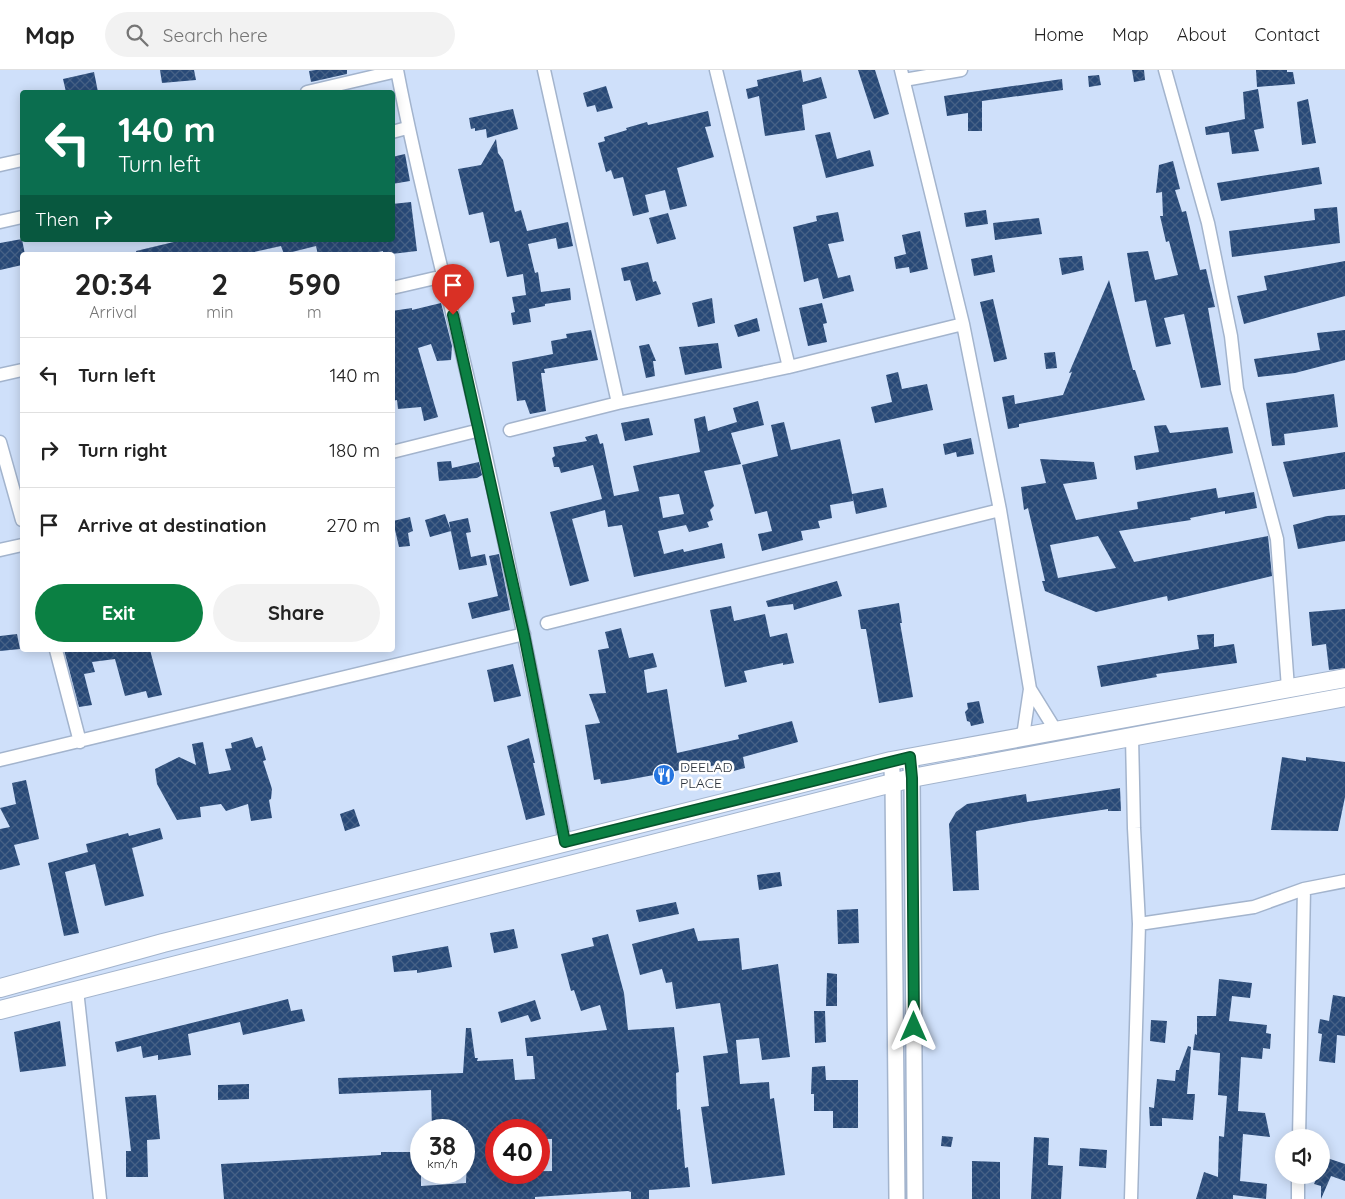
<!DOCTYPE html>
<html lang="en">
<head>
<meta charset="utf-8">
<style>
	:root { --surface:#fff; --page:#f2f2f2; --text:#222; --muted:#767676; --line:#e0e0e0; --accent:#0b8043 }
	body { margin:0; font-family:Quicksand,sans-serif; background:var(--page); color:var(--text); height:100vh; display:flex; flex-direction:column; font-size:19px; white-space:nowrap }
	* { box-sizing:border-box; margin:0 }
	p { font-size:16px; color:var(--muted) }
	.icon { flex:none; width:28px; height:28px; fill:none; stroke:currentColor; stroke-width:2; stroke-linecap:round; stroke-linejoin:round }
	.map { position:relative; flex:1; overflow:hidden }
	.details { position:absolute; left:20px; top:182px; width:375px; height:400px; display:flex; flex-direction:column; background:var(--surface); border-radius:5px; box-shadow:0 2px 12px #0003 }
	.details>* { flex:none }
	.top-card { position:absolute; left:20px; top:20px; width:375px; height:152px; border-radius:5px; box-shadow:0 2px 12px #0003; background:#0b6e4f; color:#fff; overflow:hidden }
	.fabs { position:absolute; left:1275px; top:1059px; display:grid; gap:10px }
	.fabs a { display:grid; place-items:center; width:55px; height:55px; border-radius:50%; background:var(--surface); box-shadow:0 2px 12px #0003; font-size:25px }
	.speed { position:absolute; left:410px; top:1049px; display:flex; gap:10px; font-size:25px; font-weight:700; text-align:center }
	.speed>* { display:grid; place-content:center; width:65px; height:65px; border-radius:50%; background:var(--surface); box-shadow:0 2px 12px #0003; line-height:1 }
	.speed small { font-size:12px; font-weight:400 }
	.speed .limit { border:8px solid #d22; background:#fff; color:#111 }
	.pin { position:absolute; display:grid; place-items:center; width:42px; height:42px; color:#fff; margin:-51px -21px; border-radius:50% 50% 50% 0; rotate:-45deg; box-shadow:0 0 5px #0007 }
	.pin .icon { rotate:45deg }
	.me { position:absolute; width:55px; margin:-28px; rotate:0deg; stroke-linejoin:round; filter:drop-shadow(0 0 4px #0008) }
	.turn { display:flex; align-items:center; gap:18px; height:105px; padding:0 15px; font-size:22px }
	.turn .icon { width:65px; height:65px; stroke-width:2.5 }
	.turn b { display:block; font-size:35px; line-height:42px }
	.then { display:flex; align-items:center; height:48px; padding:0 15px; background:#0003; gap:10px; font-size:19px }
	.eta { display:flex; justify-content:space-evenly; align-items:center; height:85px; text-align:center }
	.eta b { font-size:30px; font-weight:700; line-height:35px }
	.cta { display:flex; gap:10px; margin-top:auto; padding:10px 15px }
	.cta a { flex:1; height:58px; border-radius:30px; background:var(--accent); color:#fff; font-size:20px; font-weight:700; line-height:58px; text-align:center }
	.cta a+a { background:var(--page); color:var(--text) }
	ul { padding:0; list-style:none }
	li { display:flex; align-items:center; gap:15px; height:75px; padding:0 15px; border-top:1px solid var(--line) }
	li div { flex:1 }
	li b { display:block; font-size:19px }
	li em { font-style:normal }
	header { display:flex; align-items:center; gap:30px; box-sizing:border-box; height:70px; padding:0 25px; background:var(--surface); border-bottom:1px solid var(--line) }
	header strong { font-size:24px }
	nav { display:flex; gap:28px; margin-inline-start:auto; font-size:18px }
	.search { width:350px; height:45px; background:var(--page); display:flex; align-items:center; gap:12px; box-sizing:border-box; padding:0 18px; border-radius:28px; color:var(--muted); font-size:19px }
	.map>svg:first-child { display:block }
</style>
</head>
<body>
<header>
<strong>Map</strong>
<div class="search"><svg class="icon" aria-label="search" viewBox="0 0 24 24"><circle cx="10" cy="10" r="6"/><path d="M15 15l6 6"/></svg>Search here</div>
<nav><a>Home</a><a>Map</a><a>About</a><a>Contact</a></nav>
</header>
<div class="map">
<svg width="1345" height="1129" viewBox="0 0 1345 1129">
	<defs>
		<pattern id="building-cross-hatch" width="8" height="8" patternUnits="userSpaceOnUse" patternTransform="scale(1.25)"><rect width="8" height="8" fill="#284977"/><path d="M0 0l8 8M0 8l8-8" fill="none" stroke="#466186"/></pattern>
	</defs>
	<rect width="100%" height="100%" fill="#cfe0fa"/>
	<path fill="url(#building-cross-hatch)" fill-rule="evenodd" d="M160,0H194L196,10L162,13Z
		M316,0H347V4L311,12L309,1Z
		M801,0L803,12L821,7L827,28L802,35L805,60L765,66L759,26L748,29L746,19L758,16L757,10Z
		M858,0H875L889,44L874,49Z
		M1132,0H1144L1145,10L1134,12Z
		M1256,0H1287V2H1293L1295,14L1257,17Z
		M94,2L98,22H66L63,9Z
		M1099,5L1101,15L1089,17L1088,6Z
		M1062,9L1063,20L982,31V61H968V43L947,46L944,26Z
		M606,16L613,38L597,42L595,35L587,37L583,23Z
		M1258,19L1264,58L1254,60L1259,81L1232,84L1229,62L1206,65L1205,57L1245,49L1243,22Z
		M1308,29L1316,73L1302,75L1297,32Z
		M513,39L518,59L487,68L486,59L475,61V58L471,59L469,48Z
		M708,41L711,56L705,57L714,87L677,98L687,136L670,140L665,120L645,125L649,142L633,146L623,107L614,109L611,100L606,102L598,73L605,71L604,67L627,60L626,58L647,52L648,55Z
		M830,62L837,89L870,80L874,96L826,108L815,65Z
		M496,69L498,83L503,90L515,142L521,140L527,161L568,152L573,176L558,179L556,168L528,174L535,203L538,202L541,222L570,218L571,230L545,234V236L529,239L531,252L513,255L511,243L515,242L512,227L526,225L523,204L507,207L499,171L490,173L483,142L469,145L458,99L481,95Z
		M405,84L410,111L392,114V87Z
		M1173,91L1180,119L1175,120L1182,142L1186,141L1200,200L1206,199L1215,237L1208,238L1221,315L1201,318L1184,244L1164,248L1171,274L1156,277L1146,230L1135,232L1127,183L1148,181L1155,210L1178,205L1169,171L1166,172L1160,146H1163L1162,122L1156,123L1159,95Z
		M1319,97L1322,114L1221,131L1217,113Z
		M411,132L417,181L383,185V181L365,185H318L316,176L284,184L281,176L241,185H137L136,181L182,170H392V134Z
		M1337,137L1340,173L1232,187L1229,161L1315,150L1314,139Z
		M986,140L988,154L966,157L964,143Z
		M838,142L844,171L828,174L838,208L850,205L854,221L823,229L818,208L804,212L793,157L817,151L816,146Z
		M668,143L676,169L657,174L649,148Z
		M1039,148L1042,164L995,170L993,153Z
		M920,161L928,199L910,203L909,197L896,199L894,187L906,184L902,165Z
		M22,169L25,185H22V195L0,200V173Z
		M992,185L995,202L974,206L971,189Z
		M1082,186L1084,200L1062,205L1059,188Z
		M1345,191V226L1244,254L1237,226L1267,220L1264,206Z
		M648,192L653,212L656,211L661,224L636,231L630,210L624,211L621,198Z
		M1109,210L1133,300H1135L1145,330L1019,354V357L1008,359L1002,327L1014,325L1015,334L1063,325L1072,302L1069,303Z
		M712,228L715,253L698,257L692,233Z
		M993,229L1007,289L994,292L980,232Z
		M441,233L452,276L451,290L437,291L431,274L418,278L438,347L424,351L421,337L398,339L397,330L392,331V241L412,238V240Z
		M822,233L827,253L823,254L827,272L808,276L799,238Z
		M757,248L760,261L738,267L734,255Z
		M591,260L598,290L544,299L545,303H541L546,341L530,344L525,330L517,331L512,292L553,284L551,271L567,268L566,264Z
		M1345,260V290L1295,303L1258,307L1254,289L1320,280L1317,263Z
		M718,273L722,298L685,305L679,277Z
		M649,274L656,291H653L655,306L646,308L639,276Z
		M1055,282L1057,298L1046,299L1044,283Z
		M898,302L902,319L927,314L933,340L875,353L871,337L892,332L886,305Z
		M1334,324L1338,357L1284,364L1285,375L1272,376L1266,333Z
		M758,331L764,355L731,363L741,394L704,401L714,436L710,440L713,450L707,452L709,457L689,462L686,455L658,461L664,484L683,479L684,482L722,473L725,488L634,507L622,455L608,457L605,440L572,449L589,511L570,516L550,442L602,429L593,395L561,403L559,397H554L552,388L555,386L553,377L587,371L585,367L597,364L600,374L603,373L614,426L639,421L633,396L700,382L694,349L705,346L708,361L737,352L733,338ZM679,424L684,444L663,448L659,427Z
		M649,348L653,365L625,371L621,353Z
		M784,352L791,380L840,369L852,424L883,418L887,437L856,444L852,424L853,431L830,435L832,448L818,451L820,458L801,461L803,470L762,481L758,464L772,461L767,441L755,444L742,395L778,386L771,355Z
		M1166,355L1170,363L1228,357L1233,383L1136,400L1134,386L1159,382L1154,356Z
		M971,368L974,384L957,387L956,382L945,385L943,374Z
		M1345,382V419L1293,427L1283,392Z
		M1040,389L1094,392L1097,409L1063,414L1076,450L1138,439L1137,432L1216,418L1218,428L1254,422L1257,438L1225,444V441L1190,448L1191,450L1119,461L1134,492L1268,466L1272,506L1168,531L1167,526L1096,542L1045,521L1042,511H1045L1028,438L1024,440L1021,417L1046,413ZM1098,466L1116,498L1058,508L1050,475Z
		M451,391L452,398L479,392L482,405L477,408L439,411L437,392Z
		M445,444L451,461L430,467L425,450Z
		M1345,445V471L1298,479L1293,455L1327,446Z
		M410,447L413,461L408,463L410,476L399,477L393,451Z
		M468,448L471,462L466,463L471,487L485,484L487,495L459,500L449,452Z
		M499,484L510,540L472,549L468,533L498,526L489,486Z
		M837,511L842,526L794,540L793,534L768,537L766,531Z
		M899,533L902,553H900L913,627L879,633L866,559H861L858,540Z
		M731,536L734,551L765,544L770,567L787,563L794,593L783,595V593L744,601L747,612L725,617L710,540Z
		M1345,539V598L1329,600L1326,574L1312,576L1309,542Z
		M621,558L629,588L653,583L657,597L644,600L647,623L667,619L677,683L739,669L738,665L792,651L798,672L743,687L745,698L726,703L724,693L686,702V699L627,710L601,714L600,709L594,710L585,655L600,653L589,624L606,623L598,580L609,578L605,562Z
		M17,564L20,579L0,581V566Z
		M1214,564V577L1234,574L1237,593L1156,604L1157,607L1101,617L1097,596L1199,579L1197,565Z
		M64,580H150L162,625L148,628L146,621L125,626L115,589L92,592L95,602L84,604L92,635L79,637Z
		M513,594L521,626L494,632L487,600Z
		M979,631L984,653L971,656L970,652L967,651L965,642L968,639L967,633Z
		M252,667L256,678L262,676L266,690L263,691L272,719L271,729L269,730L272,748L251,751L248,734L226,741L221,734L200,737L201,747L177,750L157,714L155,699L179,687L196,695L192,674L203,672L209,704L231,700L225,679L232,678L231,673Z
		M529,668L535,693H533L545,745L526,750L507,676Z
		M1282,687L1306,691V687L1345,692V727L1338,761L1271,760Z
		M26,710L39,769L14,775L20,795L0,800V759L10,757L0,738L16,734L12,713Z
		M1120,718L1121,741H1108V739L1029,751L976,761L979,820L953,821L949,754L956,742L967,734L1026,724L1027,732Z
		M354,739L360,756L345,761L340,744Z
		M160,758L163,769L132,778L144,826L105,836L95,794L65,802L79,863L64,866L48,793L88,782L86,774L128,763L129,766Z
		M780,802L782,816L759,820L757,805Z
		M676,832L679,844L639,852L636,840Z
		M858,839L859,873L838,874L837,840Z
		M694,858L698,871L739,868L742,900L778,894L790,987L762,990L759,968L736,970L740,1014L769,1012L770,1029L774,1028L785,1105L712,1114L701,1037L709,1036L703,986L728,983L720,933L676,939L672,912L666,913L662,899L640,905L632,874Z
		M514,859L518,878L494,883L490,863Z
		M608,864L624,923L628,960L674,957L679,1002L676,1003L677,1040L680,1039L685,1098L688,1097L690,1117L649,1120V1129H631V1122L628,1121L535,1127V1129H224L221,1094L381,1085V1082H421V1116L466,1113L468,1060H432L431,1020L339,1024L338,1008L463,1003L466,958H471L475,988H478L477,991L513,989L515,1010L535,1009L533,986H527L525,968L607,960L600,935L581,941L574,920L571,921L561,884L594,876L592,868ZM496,1060H540L541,1069H552V1101L496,1102Z
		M448,876L452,897L417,903V900L394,902L392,886Z
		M827,903L837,904V936H826Z
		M1219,909L1252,913L1250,928L1232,926L1229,951L1267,955L1266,963L1271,964L1270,979L1263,978L1262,989L1241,987L1238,1041L1265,1043L1270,1067L1243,1064L1240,1111L1267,1114L1266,1129L1233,1125V1129H1196L1204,1102L1218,1107L1219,1066L1224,1067L1227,1026L1218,1025L1220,983L1193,980L1195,964L1197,965V946H1216Z
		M1333,925L1345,927V966L1337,965L1335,993L1319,991L1322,964L1318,963L1320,949L1329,951Z
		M288,929L291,941L302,939L305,951L243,965L240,952L188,964L191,985L158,990V985L143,988L141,976L117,982L115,972Z
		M535,930L541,949L531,952L528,945L501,953L498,942Z
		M814,941H825L826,972L815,973Z
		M1151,950L1167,951L1165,973L1150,971Z
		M60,951L66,996L20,1002L14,962Z
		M1188,976L1191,977L1187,1024H1195L1193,1050L1162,1048V1056H1150L1149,1037L1154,1038L1157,1009L1175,1011L1176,1000H1179Z
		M825,996L826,1010H858V1058H833V1041H814V1024H811L812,997Z
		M249,1014V1029L218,1030V1015Z
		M156,1025L160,1069L147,1070L148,1107H126V1081H131L125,1027Z
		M942,1066L953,1067L951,1077L941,1076Z
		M1034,1067L1049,1068L1048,1095L1063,1096L1061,1129H1031Z
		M1080,1078L1107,1080L1106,1098L1079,1096Z
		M1324,1087L1345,1094V1111L1331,1106L1321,1129V1116L1314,1114L1318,1105H1321Z
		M972,1091L1000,1092V1129H972Z"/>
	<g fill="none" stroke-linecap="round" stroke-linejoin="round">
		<g stroke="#a3b4cd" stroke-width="15">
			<path id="minor" d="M397,0C420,121 453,240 480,360C511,497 538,635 565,772
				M544,0L618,333
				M716,0L789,297
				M901,0L963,254L1000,440L1030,619L1023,666
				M1165,0L1208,153L1231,266L1237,319L1277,469L1288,618
				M904,10L961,0
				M307,22L397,1
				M392,62L407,58
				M0,95L22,90
				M0,152L22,147
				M392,218L444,206
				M0,305L22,300
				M510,360L618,333L789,297L963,254
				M0,372L22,450
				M392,382L480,360
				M0,480L22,475
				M547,553L1000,440
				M56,580L80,672
				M1030,619L1056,661
				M0,690L524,564
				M1139,854L1254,837L1304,819L1345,811
				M77,920L100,1129
				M1299,1068L1304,819
				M1131,1129L1139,854L1134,758L1132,667
				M1298,1129V1105"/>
		</g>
		<g stroke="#a3b4cd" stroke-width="18">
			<path id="tertiary" d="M910,687L912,708L915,1129
				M891,691L893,712L897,1129"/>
		</g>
		<g stroke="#a3b4cd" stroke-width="20">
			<path id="secondary" d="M0,918L163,873L891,691L1345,608
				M0,940L912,708L1345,627"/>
		</g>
		<use href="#minor" stroke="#fff" stroke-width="12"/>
		<use href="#tertiary" stroke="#fff" stroke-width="15"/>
		<use href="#secondary" stroke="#fff" stroke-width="18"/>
	</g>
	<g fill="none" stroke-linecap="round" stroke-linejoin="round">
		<g stroke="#07532c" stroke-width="12">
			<path id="route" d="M453,245L524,564L565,772L910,687L912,708L914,957"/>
		</g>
		<use href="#route" stroke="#0b8043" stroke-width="9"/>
	</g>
	<defs>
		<g id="restaurant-disc" transform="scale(1.125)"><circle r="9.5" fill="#2575e0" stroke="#fff"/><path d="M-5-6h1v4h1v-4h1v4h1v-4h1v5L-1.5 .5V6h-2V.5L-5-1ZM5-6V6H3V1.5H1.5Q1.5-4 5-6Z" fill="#fff"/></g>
	</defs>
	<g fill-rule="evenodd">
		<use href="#restaurant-disc" x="664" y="705"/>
	</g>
	<g text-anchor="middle" stroke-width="5" stroke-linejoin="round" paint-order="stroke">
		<g font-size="14" fill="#2b323b" stroke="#fff" text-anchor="start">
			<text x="680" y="702">DEELAD<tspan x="680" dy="16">PLACE</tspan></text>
		</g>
	</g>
</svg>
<div class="fabs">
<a><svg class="icon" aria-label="sound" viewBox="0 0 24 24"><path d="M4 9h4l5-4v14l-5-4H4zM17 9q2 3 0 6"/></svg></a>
</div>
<div class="speed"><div>38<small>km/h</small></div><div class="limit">40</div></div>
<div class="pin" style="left:453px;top:245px;background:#d93025"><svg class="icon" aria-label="arrive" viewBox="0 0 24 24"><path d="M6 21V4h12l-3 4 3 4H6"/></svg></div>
<svg class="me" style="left:914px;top:957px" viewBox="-20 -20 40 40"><path d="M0-17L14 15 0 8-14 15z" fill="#0b8043" stroke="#fff" stroke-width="4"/></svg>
<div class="top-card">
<div class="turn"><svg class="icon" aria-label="left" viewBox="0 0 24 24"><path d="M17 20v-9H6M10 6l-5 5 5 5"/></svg><div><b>140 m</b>Turn left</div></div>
<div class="then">Then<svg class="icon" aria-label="right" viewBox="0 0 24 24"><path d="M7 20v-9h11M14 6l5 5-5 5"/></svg></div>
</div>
<section class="details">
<div class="eta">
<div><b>20:34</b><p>Arrival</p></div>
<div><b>2</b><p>min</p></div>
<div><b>590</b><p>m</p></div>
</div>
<ul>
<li><svg class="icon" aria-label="left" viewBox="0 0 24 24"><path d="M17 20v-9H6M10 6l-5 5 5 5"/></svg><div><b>Turn left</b></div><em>140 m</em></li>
<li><svg class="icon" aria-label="right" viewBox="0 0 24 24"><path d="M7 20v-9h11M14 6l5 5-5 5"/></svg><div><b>Turn right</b></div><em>180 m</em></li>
<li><svg class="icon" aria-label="arrive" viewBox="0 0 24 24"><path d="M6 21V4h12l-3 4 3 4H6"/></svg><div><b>Arrive at destination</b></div><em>270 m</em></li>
</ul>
<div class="cta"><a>Exit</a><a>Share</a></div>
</section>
</div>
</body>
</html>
